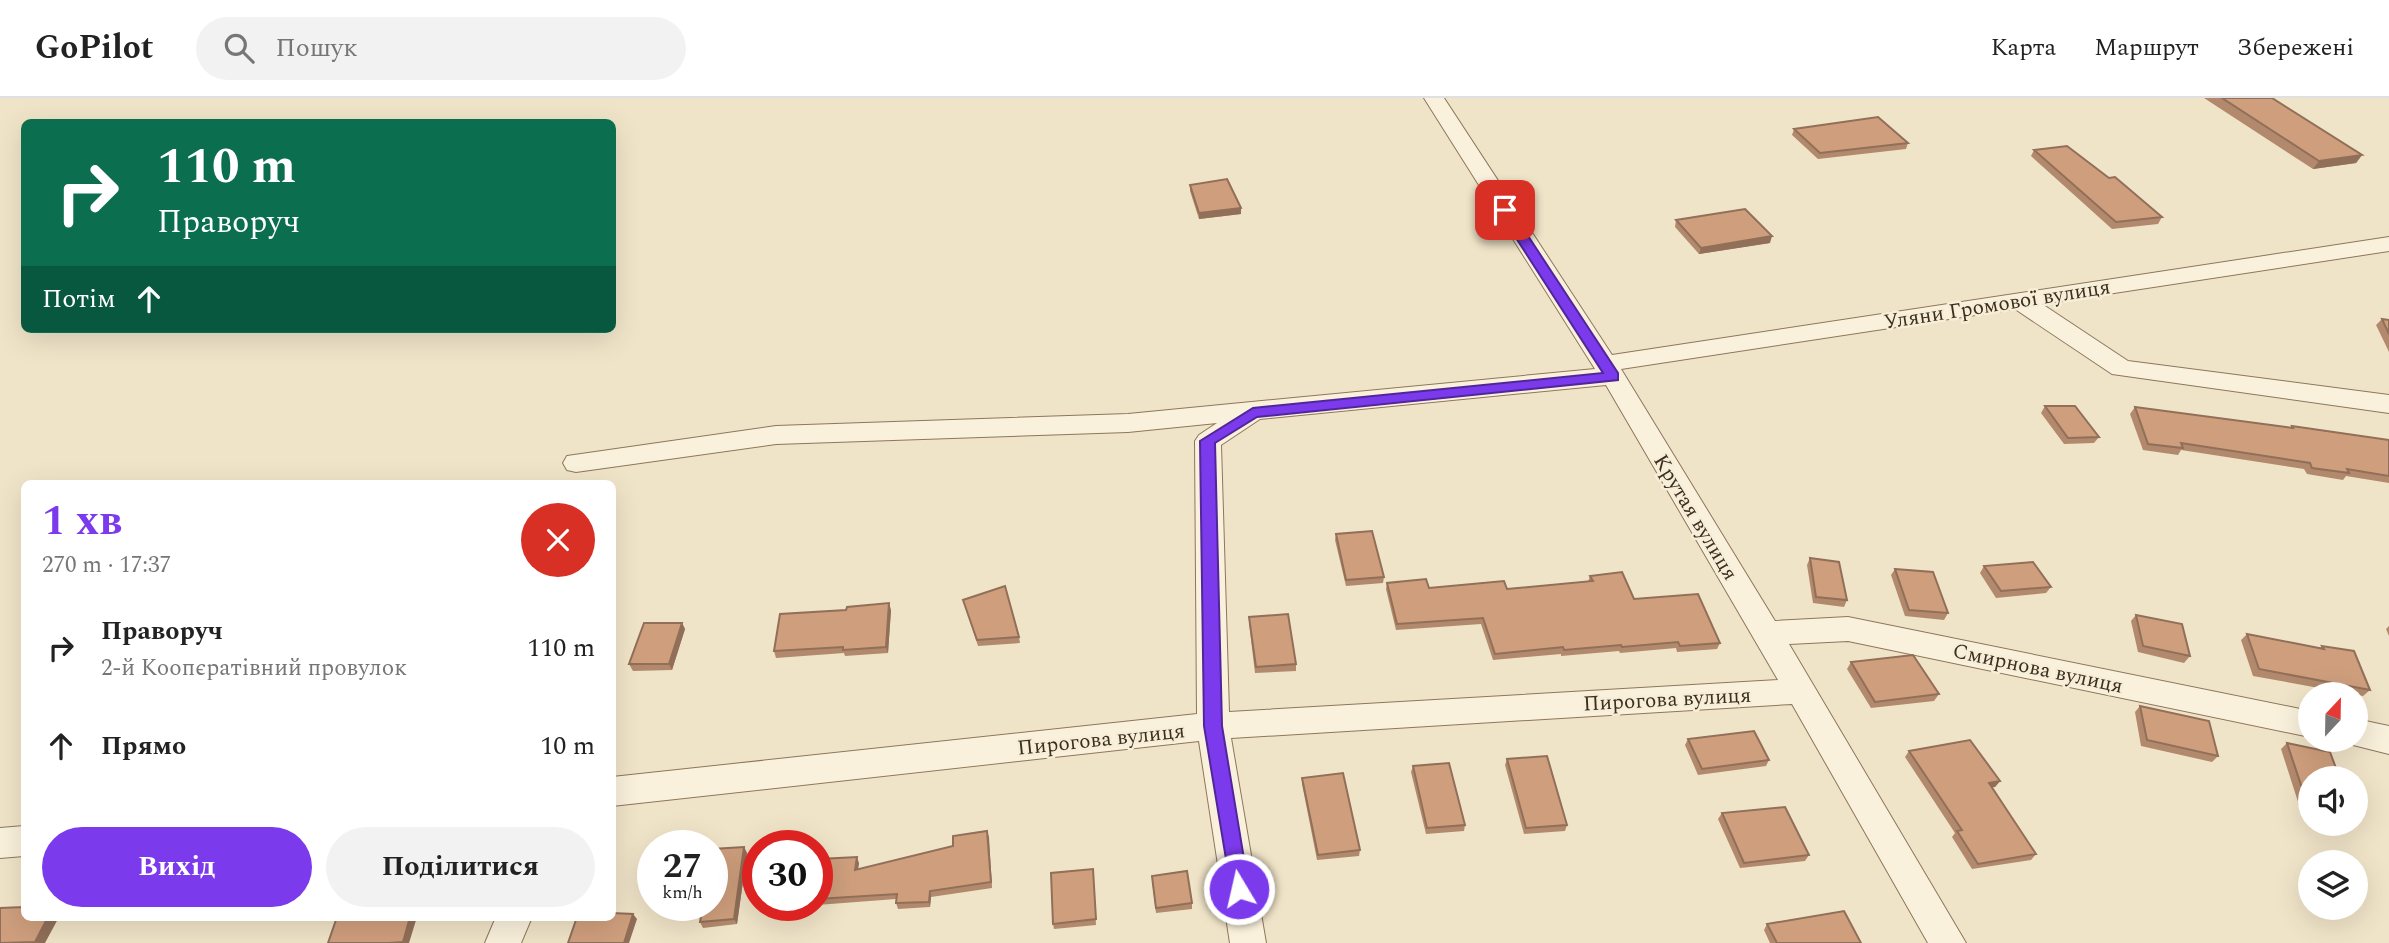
<!DOCTYPE html>
<html lang="uk">
<head>
<meta charset="utf-8">
<style>
	:root { --surface:#fff; --page:#f2f2f2; --text:#222; --muted:#767676; --line:#e0e0e0; --accent:#7c3aed }
	body { margin:0; font-family:Spectral,serif; background:var(--page); color:var(--text); height:100vh; display:flex; flex-direction:column; font-size:26px; white-space:nowrap }
	* { box-sizing:border-box; margin:0 }
	p { font-size:23px; color:var(--muted) }
	.icon { flex:none; width:38px; height:38px; fill:none; stroke:currentColor; stroke-width:2; stroke-linecap:round; stroke-linejoin:round }
	.map { position:relative; flex:1; overflow:hidden }
	.sheet { position:absolute; left:21px; top:382px; width:595px; height:441px; display:flex; flex-direction:column; background:var(--surface); border-radius:10px; box-shadow:0 7px 28px #0002 }
	.sheet>* { flex:none }
	.guide { position:absolute; left:21px; top:21px; width:595px; height:214px; border-radius:10px; box-shadow:0 7px 28px #0002; background:#0b6e4f; color:#fff; overflow:hidden }
	.needle { width:46px; rotate:22deg }
	.controls { position:absolute; left:2298px; top:584px; display:grid; gap:14px }
	.controls a { display:grid; place-items:center; width:70px; height:70px; border-radius:50%; background:var(--surface); box-shadow:0 7px 28px #0002; font-size:35px }
	.speed { position:absolute; left:637px; top:732px; display:flex; gap:14px; font-size:35px; font-weight:700; text-align:center }
	.speed>* { display:grid; place-content:center; width:91px; height:91px; border-radius:50%; background:var(--surface); box-shadow:0 7px 28px #0002; line-height:1 }
	.speed small { font-size:18px; font-weight:400 }
	.speed .limit { border:10px solid #d22; background:#fff; color:#111 }
	.pin { position:absolute; display:grid; place-items:center; width:60px; height:60px; color:#fff; margin:-30px; border-radius:14px; box-shadow:0 4px 10px #0006 }
	.me { position:absolute; width:77px; margin:-38px; rotate:351deg; stroke-linejoin:round; filter:drop-shadow(0 0 5px #0008) }
	.turn { display:flex; align-items:center; gap:24px; height:147px; padding:0 21px; font-size:32px }
	.turn .icon { width:91px; height:91px; stroke-width:2.5 }
	.turn b { display:block; font-size:49px; line-height:60px }
	.then { display:flex; align-items:center; height:66px; padding:0 21px; background:#0003; gap:14px; font-size:26px }
	.round { display:grid; place-items:center; flex:none; width:74px; height:74px; border-radius:37px; background:var(--page) }
	.head { display:flex; align-items:center; justify-content:space-between; height:119px; padding:0 21px }
	h1 { font-size:42px; font-weight:700; line-height:52px; color:var(--accent) }
	.cta { display:flex; gap:14px; margin-top:auto; padding:14px 21px }
	.cta a { flex:1; height:80px; border-radius:42px; background:var(--accent); color:#fff; font-size:28px; font-weight:700; line-height:80px; text-align:center }
	.cta a+a { background:var(--page); color:var(--text) }
	ul { padding:0; list-style:none }
	li { display:flex; align-items:center; gap:21px; height:98px; padding:0 21px }
	li div { flex:1 }
	li b { display:block; font-size:26px }
	li em { font-style:normal }
	header { display:flex; align-items:center; gap:42px; box-sizing:border-box; height:98px; padding:0 35px; background:var(--surface); border-bottom:2px solid var(--line) }
	header strong { font-size:33px }
	nav { display:flex; gap:38px; margin-inline-start:auto; font-size:24px }
	.search { width:490px; height:63px; background:var(--page); display:flex; align-items:center; gap:18px; box-sizing:border-box; padding:0 24px; border-radius:38px; color:var(--muted); font-size:26px }
	.map>svg:first-child { display:block }
</style>
</head>
<body>
<header>
<strong>GoPilot</strong>
<div class="search"><svg class="icon" aria-label="search" viewBox="0 0 24 24"><circle cx="10" cy="10" r="6"/><path d="M15 15l6 6"/></svg>Пошук</div>
<nav><a>Карта</a><a>Маршрут</a><a>Збережені</a></nav>
</header>
<div class="map">
<svg width="2389" height="845" viewBox="0 0 2389 845">
	<rect width="100%" height="100%" fill="#f0e4c8"/>
	<g fill="none" stroke-linecap="round" stroke-linejoin="round">
		<g stroke="#8d765c" stroke-width="2">
			<path id="street" d="M1424,0H1444L1612,257L2389,139V153L2042,206L2128,263L2389,297V315L2112,276L2015,211L1621,271L1775,523L1848,519L2310,613V639L1848,543L1789,546L1966,845H1928L1792,606L1231,640L1266,845H1230L1199,643L612,708V679L1197,616L1195,343L1199,337L1217,325L1128,334L776,346L576,374L567,372L563,365L567,358L776,328L1128,316L1595,271ZM1606,287L1778,582L1229,614L1221,347L1260,321Z
				M2356,621L2389,628V656L2345,645L2343,642H2356Z
				M24,728V758L0,760V730Z
				M496,819H532L521,845H485Z"/>
		</g>
		<use href="#street" fill="#faf1dc" fill-rule="evenodd"/>
	</g>
	<path fill="#b2896c" d="M2204,0H2272L2362,57L2356,65L2313,71Z
		M1794,31L1908,45L1906,51L1818,61L1792,37Z
		M2034,52L2162,119L2158,126L2112,131L2031,58Z
		M1190,87L1241,116L1199,121L1190,93Z
		M1676,122L1770,145L1699,156L1675,129Z
		M2382,221L2389,222V254L2376,227Z
		M2045,308L2099,339L2094,345L2064,346L2041,315Z
		M2135,309L2291,330L2292,328L2389,342V385L2346,378L2343,382L2307,376L2304,371L2181,352L2178,357L2143,352L2130,316Z
		M1336,436L1384,479L1383,485L1346,488L1335,442Z
		M1810,460L1847,502L1844,509L1813,505L1807,467Z
		M1984,468L2051,489L2046,495L1996,500L1980,475Z
		M1895,471L1948,515L1944,522L1905,518L1891,477Z
		M1590,478L1720,545L1717,551L1677,554L1676,550L1620,555L1619,553L1561,558V556L1493,562L1481,526L1396,532L1386,491L1387,485L1429,490L1507,491L1588,484Z
		M963,502L1019,539L1020,545L978,548Z
		M891,512L888,555L845,558L844,555L776,560L774,553Z
		M2136,517L2190,558L2184,565L2138,554L2131,523Z
		M1249,519L1296,566V573L1255,575L1249,525Z
		M682,525L685,531L672,572L633,573L629,566Z
		M2389,528V538L2386,531Z
		M2247,536L2320,550L2322,548L2370,592L2363,598L2253,578L2241,542Z
		M1851,564L1939,596L1934,603L1871,610L1847,571Z
		M2140,608L2218,658L2212,664L2141,648L2135,614Z
		M1688,641L1769,662L1766,668L1698,677L1685,647Z
		M2287,645L2310,681V715L2301,713L2281,651Z
		M1909,653L2000,683L1995,689H1992L2036,756L2031,762L1972,771L1952,739L1955,735L1905,659Z
		M1507,661L1567,727L1565,733L1524,736L1505,667Z
		M1413,668L1465,727L1464,733L1426,736L1411,674Z
		M1302,680L1360,752L1359,758L1317,762L1302,686Z
		M1722,715L1809,757L1805,763L1740,770L1718,721Z
		M987,733L992,790L931,799L930,809L898,811L896,805V801L817,807V774L859,765L858,771L953,748Z
		M744,749L747,755L737,826L703,830L700,824Z
		M1093,771L1096,827L1054,831L1053,826Z
		M1152,783L1192,805V811L1156,815Z
		M788,807H814L789,808Z
		M1767,826L1861,845H1770L1764,832Z"/>
	<path fill="#916f58" d="M2362,57L2356,65L2313,71L2319,63Z
		M1241,110V116L1199,121V115Z
		M1772,138L1770,145L1699,156L1701,150Z
		M889,505L891,512L888,555L886,549Z
		M682,525L685,531L672,572L669,566Z
		M2000,683L1995,689L1984,691L1989,685Z
		M987,733L989,739L992,790L991,784Z
		M744,749L747,755L737,826L734,821Z
		M857,759L859,765L857,778L855,772Z
		M930,793L931,799L930,809L929,804Z
		M633,816L637,821L629,845H624Z
		M48,819H59L45,845H36L35,844Z
		M410,819H417L409,845H404L403,844Z"/>
	<path fill="#cf9f7d" stroke="#916f58" stroke-width="2" d="M2222,0H2272L2362,57L2319,63Z
		M1878,19L1908,45L1820,55L1794,31Z
		M2067,48L2109,80L2115,79L2162,119L2116,124L2034,52Z
		M1227,81L1241,110L1199,115L1190,87Z
		M1745,111L1772,138L1701,150L1676,122Z
		M2382,221L2389,222V236Z
		M2045,308H2075L2099,339L2068,340Z
		M2135,309L2293,330L2292,328L2389,342V378L2347,371L2349,375L2312,370L2310,365L2181,345L2183,350L2148,346Z
		M1372,433L1384,479L1346,482L1336,436Z
		M1810,460L1839,464L1847,502L1816,499Z
		M2033,464L2051,489L2001,493L1984,468Z
		M1895,471L1933,474L1948,515L1909,512Z
		M1622,474L1634,501L1698,496L1720,545L1680,548L1678,544L1622,549L1621,547L1564,552L1563,549L1495,556L1483,520L1397,526L1387,485L1426,481L1429,490L1504,483L1507,491L1593,483L1590,478Z
		M1005,488L1019,539L977,542L963,502Z
		M889,505L886,549L843,552V549L774,553L780,516L846,512L847,509Z
		M1288,516L1296,566L1256,569L1249,519Z
		M2136,517L2182,526L2190,558L2143,548Z
		M644,525H682L669,566H629Z
		M2247,536L2324,551L2322,548L2354,553L2370,592L2259,571Z
		M1913,557L1939,596L1875,604L1851,564Z
		M2140,608L2209,623L2218,658L2147,642Z
		M1754,633L1769,662L1702,671L1688,641Z
		M1970,642L2000,683L1989,685L2036,756L1978,766L1957,733L1962,732L1909,653Z
		M2287,645L2330,654L2340,681H2310V708H2308Z
		M1547,658L1567,727L1526,730L1507,661Z
		M1449,665L1465,727L1427,730L1413,668Z
		M1343,675L1360,752L1318,757L1302,680Z
		M1785,709L1809,757L1744,765L1722,715Z
		M987,733L991,784L930,793L929,804L896,805L897,796L817,801V774L819,761L857,759L855,772L953,748V738Z
		M744,749L734,821L700,824L703,807H712V751Z
		M1093,771L1096,821L1053,826L1051,775Z
		M1187,773L1192,805L1156,810L1152,778Z
		M24,809V819H48L35,844L0,845V810Z
		M1844,813L1861,845H1777L1767,826Z
		M612,815L633,816L624,845H568L577,819H612Z
		M337,819H410L403,844L389,845H328Z"/>
	<path fill="#7c3aed" stroke="#51269a" stroke-width="2" d="M1505,108L1511,112L1618,275V282L1257,319L1215,345L1222,628L1249,791L1246,797L1239,800L1232,797L1204,628L1200,343L1253,310L1603,275L1498,112Z"/>
	<g text-anchor="middle" stroke-width="5" stroke-linejoin="round" paint-order="stroke">
		<g font-size="21" fill="#3d2e20" stroke="#f7eed8">
			<text transform="translate(1997 206) rotate(-9)" y="7">Уляни Громової вулиця</text>
			<text transform="translate(1696 419) rotate(59)" y="7">Крутая вулиця</text>
			<text transform="translate(2038 570) rotate(12)" y="7">Смирнова вулиця</text>
			<text transform="translate(1667 601) rotate(-3)" y="7">Пирогова вулиця</text>
			<text transform="translate(1101 641) rotate(-6)" y="7">Пирогова вулиця</text>
		</g>
	</g>
</svg>
<div class="controls">
<a><svg class="needle" viewBox="-14 -14 28 28"><path d="M0-13l5 13h-10z" fill="#e53935"/><path d="M0 13l5-13h-10z" fill="#767676"/></svg></a>
<a><svg class="icon" aria-label="sound" viewBox="0 0 24 24"><path d="M4 9h4l5-4v14l-5-4H4zM17 9q2 3 0 6"/></svg></a>
<a><svg class="icon" aria-label="layers" viewBox="0 0 24 24"><path d="M12 4l9 5-9 5-9-5zM3 14l9 5 9-5"/></svg></a>
</div>
<div class="speed"><div>27<small>km/h</small></div><div class="limit">30</div></div>
<div class="pin" style="left:1505px;top:112px;background:#d93025"><svg class="icon" aria-label="arrive" viewBox="0 0 24 24"><path d="M6 21V4h12l-3 4 3 4H6"/></svg></div>
<svg class="me" style="left:1239px;top:791px" viewBox="-20 -20 40 40"><circle r="17" fill="#7c3aed" stroke="#fff" stroke-width="3"/><path d="M0-11L8 9 0 5-8 9z" fill="#fff"/></svg>
<div class="guide">
<div class="turn"><svg class="icon" aria-label="right" viewBox="0 0 24 24"><path d="M7 20v-9h11M14 6l5 5-5 5"/></svg><div><b>110 m</b>Праворуч</div></div>
<div class="then">Потім<svg class="icon" aria-label="ahead" viewBox="0 0 24 24"><path d="M12 20V5M6 11l6-6 6 6"/></svg></div>
</div>
<section class="sheet">
<div class="head"><div><h1>1 хв</h1><p>270 m · 17:37</p></div><a class="round" style="background:#d93025;color:#fff"><svg class="icon" aria-label="close" viewBox="0 0 24 24"><path d="M6 6l12 12M18 6L6 18"/></svg></a></div>
<ul>
<li><svg class="icon" aria-label="right" viewBox="0 0 24 24"><path d="M7 20v-9h11M14 6l5 5-5 5"/></svg><div><b>Праворуч</b><p>2-й Коопєратівний провулок</p></div><em>110 m</em></li>
<li><svg class="icon" aria-label="ahead" viewBox="0 0 24 24"><path d="M12 20V5M6 11l6-6 6 6"/></svg><div><b>Прямо</b></div><em>10 m</em></li>
</ul>
<div class="cta"><a>Вихід</a><a>Поділитися</a></div>
</section>
</div>
</body>
</html>
